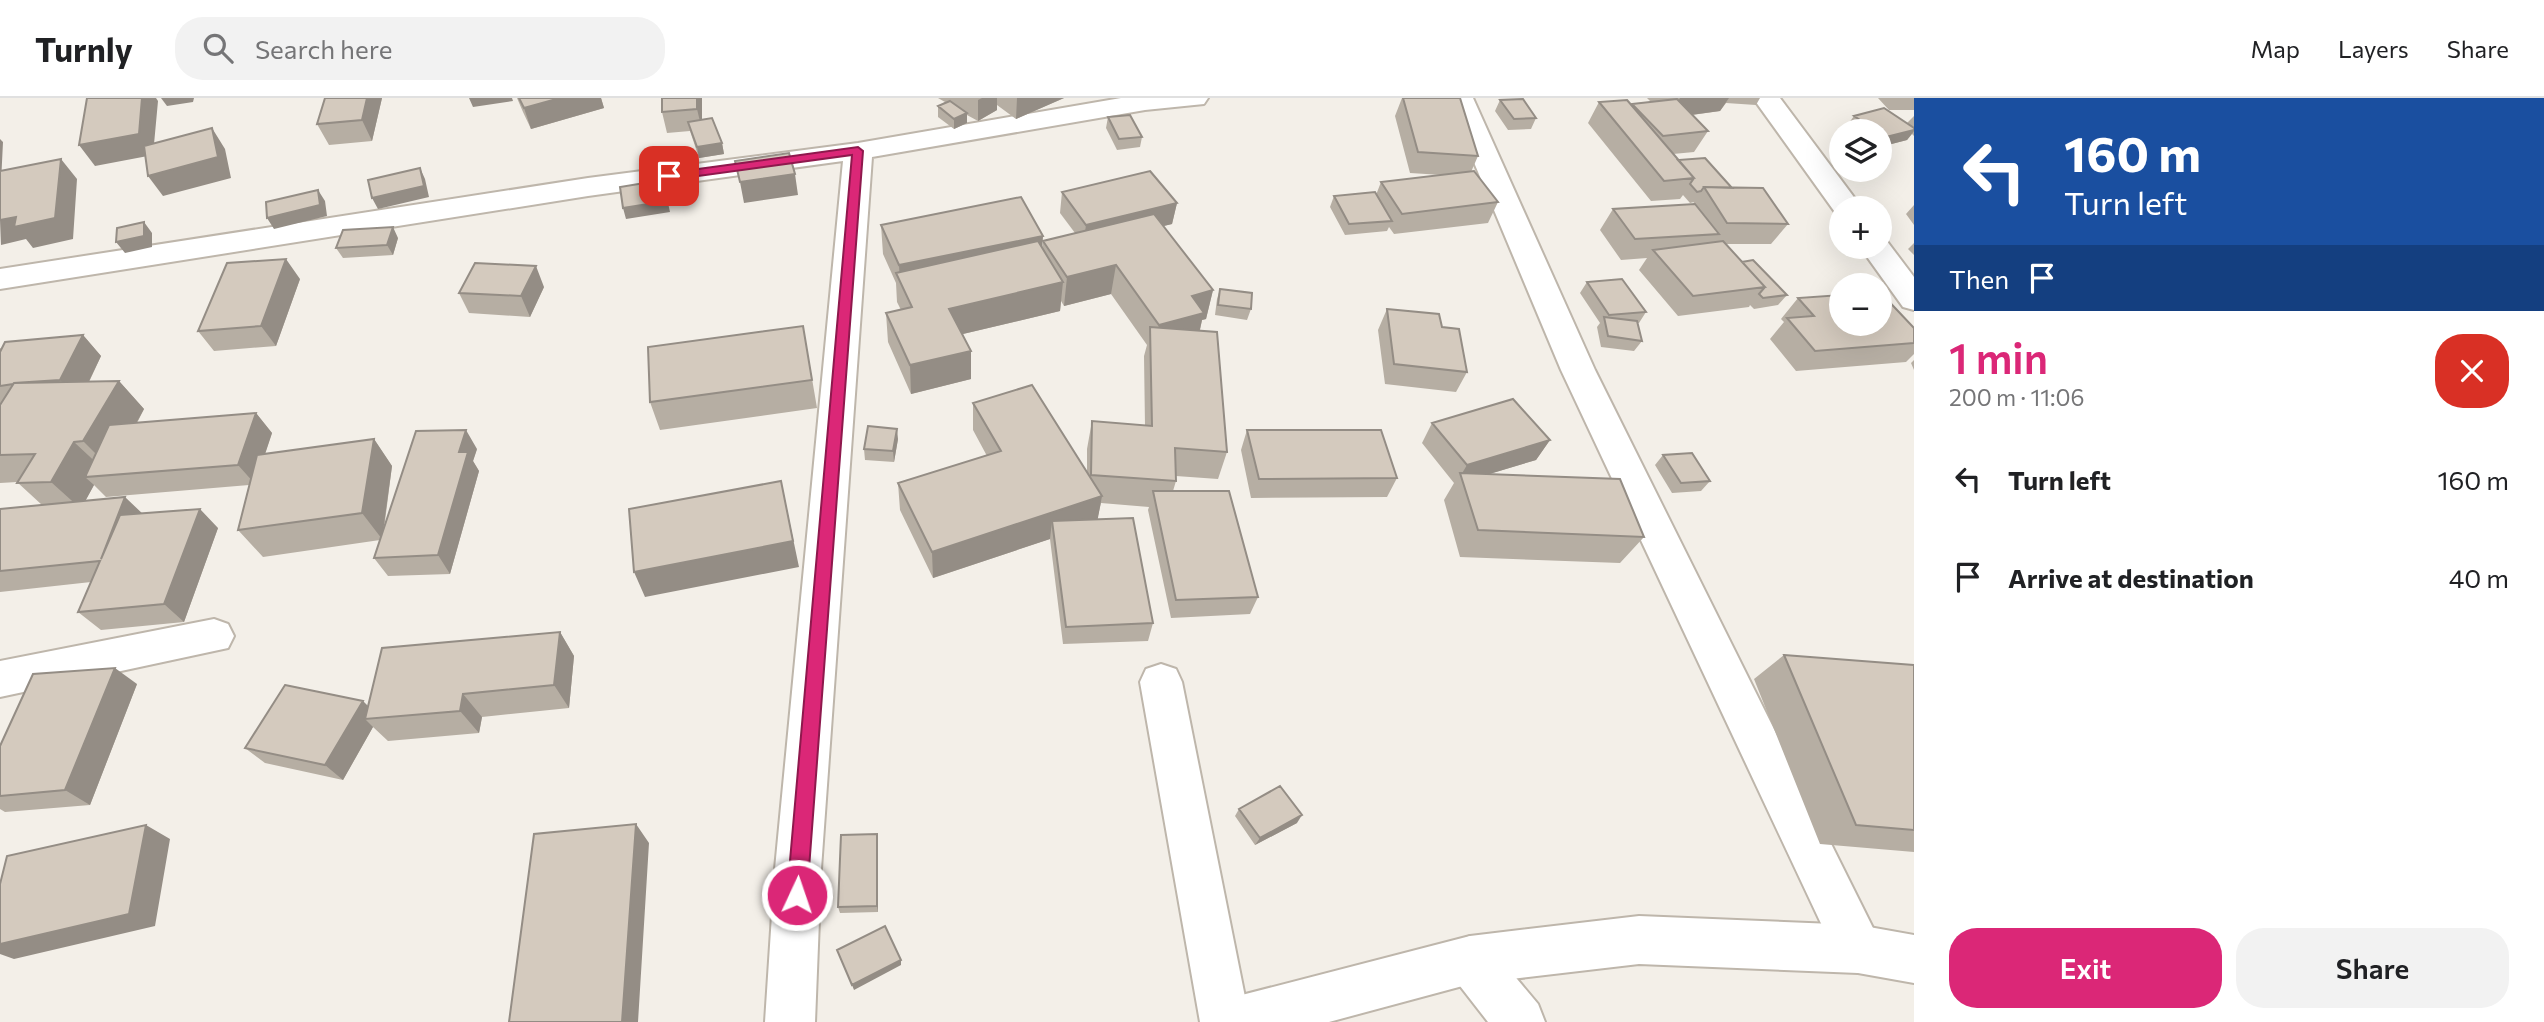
<!DOCTYPE html>
<html lang="en">
<head>
<meta charset="utf-8">
<style>
	:root { --surface:#fff; --page:#f2f2f2; --text:#202124; --muted:#757577; --line:#e0e0e0; --accent:#db2777 }
	body { margin:0; font-family:Commissioner,sans-serif; background:var(--page); color:var(--text); height:100vh; display:flex; flex-direction:column; font-size:26px; white-space:nowrap }
	* { box-sizing:border-box; margin:0 }
	p { font-size:23px; color:var(--muted) }
	.icon { flex:none; width:38px; height:38px; fill:none; stroke:currentColor; stroke-width:2; stroke-linecap:round; stroke-linejoin:round }
	.map { position:relative; flex:1; overflow:hidden }
	.panel { display:flex; flex-direction:column; background:var(--surface); width:630px }
	.panel>* { flex:none }
	.guide { background:#1a4fa0; color:#fff; overflow:hidden }
	.fabs { position:absolute; left:1829px; top:21px; display:grid; gap:14px }
	.fabs a { display:grid; place-items:center; width:63px; height:63px; border-radius:50%; background:var(--surface); box-shadow:0 7px 28px #0002; font-size:35px }
	.pin { position:absolute; display:grid; place-items:center; width:60px; height:60px; color:#fff; margin:-30px; border-radius:14px; box-shadow:0 4px 10px #0006 }
	.me { position:absolute; width:77px; margin:-38px; rotate:3deg; stroke-linejoin:round; filter:drop-shadow(0 0 5px #0008) }
	.turn { display:flex; align-items:center; gap:24px; height:147px; padding:0 35px; font-size:32px }
	.turn .icon { width:91px; height:91px; stroke-width:2.5 }
	.turn b { display:block; font-size:49px; line-height:60px }
	.then { display:flex; align-items:center; height:66px; padding:0 35px; background:#0003; gap:14px; font-size:26px }
	.round { display:grid; place-items:center; flex:none; width:74px; height:74px; border-radius:28px; background:var(--page) }
	.headline { display:flex; align-items:center; justify-content:space-between; height:119px; padding:0 35px }
	h1 { font-size:42px; font-weight:600; line-height:52px; color:var(--accent) }
	.action { display:flex; gap:14px; margin-top:auto; padding:14px 35px }
	.action a { flex:1; height:80px; border-radius:28px; background:var(--accent); color:#fff; font-size:28px; font-weight:600; line-height:80px; text-align:center }
	.action a+a { background:var(--page); color:var(--text) }
	ul { padding:0; list-style:none }
	li { display:flex; align-items:center; gap:21px; height:98px; padding:0 35px }
	li div { flex:1 }
	li b { display:block; font-size:26px }
	li em { font-style:normal }
	header { display:flex; align-items:center; gap:42px; box-sizing:border-box; height:98px; padding:0 35px; background:var(--surface); border-bottom:2px solid var(--line) }
	header strong { font-size:33px }
	nav { display:flex; gap:38px; margin-inline-start:auto; font-size:24px }
	.search { width:490px; height:63px; background:var(--page); display:flex; align-items:center; gap:18px; box-sizing:border-box; padding:0 24px; border-radius:28px; color:var(--muted); font-size:26px }
	main { display:flex; flex:1; min-height:0 }
	.map>svg:first-child { display:block }
</style>
</head>
<body>
<header>
<strong>Turnly</strong>
<div class="search"><svg class="icon" aria-label="search" viewBox="0 0 24 24"><circle cx="10" cy="10" r="6"/><path d="M15 15l6 6"/></svg>Search here</div>
<nav><a>Map</a><a>Layers</a><a>Share</a></nav>
</header>
<main>
<div class="map">
<svg width="1914" height="924" viewBox="0 0 1914 924">
	<rect width="100%" height="100%" fill="#f3efe8"/>
	<g fill="none" stroke-linecap="round" stroke-linejoin="round">
		<g stroke="#beb6ab" stroke-width="4">
			<path id="minor" d="M1121,0H1208L1204,6L1145,12L872,59L821,771L815,924H765L775,771L843,63L588,98L0,191V171L588,80L858,45Z
				M1447,0H1473L1595,272L1875,834L1882,851L1875,868L1858,875L1841,868L1561,272Z
				M1753,0H1780L1862,110H1841V118L1837,117Z
				M1880,140L1886,142L1914,179V212L1903,209L1860,149H1880Z
				M214,521L228,526L234,538L228,550L0,599V563Z
				M1161,566L1176,571L1182,584L1250,924H1200L1140,584L1146,571Z
				M1470,838L1487,845L1538,906L1545,924H1488L1453,879L1446,862L1453,845Z"/>
		</g>
		<g stroke="#beb6ab" stroke-width="4">
			<path id="tertiary" d="M1639,818L1858,827L1914,837V885L1858,875L1639,866L1470,886L1329,924H1209L1216,906L1234,899L1470,838Z"/>
		</g>
		<use href="#minor" fill="#fff" fill-rule="evenodd"/>
		<use href="#tertiary" fill="#fff" fill-rule="evenodd"/>
	</g>
	<path fill="#b6aea3" d="M325,0H382L372,43L329,47L317,26Z
		M517,0H601L604,10L531,31L523,14Z
		M702,0V22L722,45L724,56L699,60L690,33L667,35L662,14Z
		M938,0H1064L1016,21L997,7V12L978,23L967,17V25L954,31L938,19V8L945,4Z
		M1402,0H1452L1478,58L1471,74L1498,104L1488,125L1394,136L1389,129L1387,133L1345,137L1330,109L1334,98L1376,97L1381,84L1442,77L1410,75L1395,18Z
		M1647,0H1760L1756,7L1726,5L1720,13L1692,17L1708,33L1694,54L1673,56L1678,62L1732,90L1788,126L1771,146H1726L1742,164L1787,197L1778,207L1754,211L1750,207L1749,209L1678,218L1639,172L1647,160L1621,162L1600,132L1613,111L1693,106L1694,104L1690,105L1683,97L1680,101L1651,103L1588,25L1599,4L1631,7L1632,6L1651,4Z
		M1878,0H1914V12H1889Z
		M1500,2L1536,20L1531,31L1508,32L1495,13Z
		M1854,18L1907,25L1914,18V38L1912,36L1907,42L1880,49V33H1853L1846,29Z
		M1108,19L1142,39L1140,49L1117,52L1106,30Z
		M1062,94L1177,105L1172,126L1163,128L1213,192L1206,221L1202,222L1200,232L1227,354L1218,381L1176,378V383L1173,393L1258,499L1250,516L1171,520L1148,412L1149,409L1101,405L1097,422L1153,525L1148,543L1063,546L1050,441L933,480L900,412L898,385L987,358L973,332V305L1087,375V351L1092,323L1145,328L1144,258L1147,247L1111,196L1064,208L1061,203L1060,213L963,236L971,281L911,296L888,244L886,215L901,212L897,204L896,185L883,156L881,127L1043,138L1042,151L1043,143L1075,135L1060,115Z
		M1914,107V127L1906,116Z
		M398,140L393,157L343,160L336,150Z
		M1914,145V157L1908,151Z
		M300,181L276,248L214,253L198,233Z
		M1587,184L1646,214L1639,225H1637L1642,243L1634,253L1601,249L1597,229L1600,225L1580,195Z
		M544,189L530,219L469,215L459,195Z
		M1220,191L1251,211L1247,222L1215,217L1217,201Z
		M1798,200L1914,230V256L1906,264L1796,273L1770,241L1784,224L1781,221Z
		M1387,211L1442,229L1467,274L1456,294L1385,286L1378,232Z
		M803,228L817,310L660,332L650,304Z
		M83,237L101,258L89,284L119,283L144,311L137,325L256,315L272,335L265,356L374,341L392,368L384,431L477,351L473,363L479,373L450,476L388,478L374,460L380,442L263,459L238,432L249,387L106,399L94,387L85,403L142,416L218,430L184,524L101,532L78,514L91,484L0,494V411L42,407L17,384L0,385V250L2,251Z
		M1914,262V272L1911,265Z
		M1432,325L1550,342L1536,362L1489,376L1644,439L1620,465L1460,459L1444,402L1454,385L1422,345Z
		M1247,332L1397,380L1387,399L1251,400L1241,352Z
		M898,341L894,364L865,362L864,351Z
		M1663,357L1710,383L1701,393L1672,395L1655,367Z
		M560,534L574,558L569,610L482,619L479,635L388,643L373,629L343,682L265,665L245,650L368,609Z
		M1784,557L1914,567V754L1820,746L1754,581Z
		M137,586L90,707L5,714L0,711V648Z
		M1239,711L1297,725L1255,747L1235,718Z
		M877,736L878,743V814L840,815L838,809Z"/>
	<path fill="#948d85" d="M109,0H156L158,3L153,57L95,68L79,47Z
		M161,0H194L193,4L167,8Z
		M367,0H382L372,43L362,22Z
		M469,0H512L513,3L473,9Z
		M560,0H601L604,10L531,31L524,10Z
		M697,0H702V32L697,11Z
		M982,0H997V12L978,23V2Z
		M1017,0H1064L1016,21Z
		M1680,0H1729L1720,13L1668,20Z
		M967,15V25L954,31V21Z
		M212,30L225,51L231,80L163,98L148,78Z
		M1914,32V33L1907,42L1880,49V47L1886,39Z
		M0,41L3,44L0,105Z
		M722,45L724,56L699,60L697,49Z
		M61,61L77,81L73,141L33,150L26,141L1,147L0,122Z
		M420,70L425,81L429,99L378,111L372,100Z
		M795,76L798,97L744,105L740,84Z
		M663,82L670,114L626,121L623,110Z
		M318,92L325,103L327,118L274,131L267,120Z
		M1177,105L1172,126L1083,148L1086,127Z
		M144,124L152,135V149L125,155L116,144Z
		M393,129L398,140L393,157L387,147Z
		M1043,138L1040,167L900,185L899,167Z
		M286,161L300,181L276,248L261,228Z
		M1116,167L1111,196L1064,208L1067,179Z
		M536,168L544,189L530,219L521,198Z
		M1063,184L1060,213L950,239L949,211Z
		M1213,192L1206,221L1202,222L1197,244L1153,256L1159,227L1192,198Z
		M83,237L101,258L80,302L60,282Z
		M971,253V281L911,296L910,267Z
		M119,283L144,311L111,371L83,343Z
		M256,315L272,335L255,386L238,367Z
		M897,331L898,341L894,364L893,353Z
		M466,332L477,351L473,363L479,373L450,476L438,457L459,354Z
		M374,341L392,368L382,441L362,415Z
		M1550,342L1536,362L1463,384L1461,377L1467,367Z
		M74,344L103,371L85,379L94,387L81,411L51,384Z
		M781,383L799,469L645,499L634,474Z
		M1102,398L1097,425L1052,423L1050,441L933,480L932,454Z
		M125,399L145,418L101,461Z
		M200,411L218,430L184,524L164,506Z
		M560,534L574,558L569,610L554,587Z
		M115,570L137,586L90,707L65,692Z
		M463,596L482,619L479,635L460,613Z
		M363,603L379,619L365,621L373,629L343,682L325,667Z
		M1302,717L1297,725L1255,747L1260,740Z
		M636,726L649,745L638,924H622Z
		M146,727L170,741L155,828L14,861L0,856V846Z
		M877,736L878,743V814L877,808Z
		M901,862V867L854,892L852,887Z"/>
	<path fill="#d4cabe" stroke="#948d85" stroke-width="2" d="M87,0H142L139,36L79,47Z
		M325,0H367L362,22L317,26Z
		M519,0H560L524,10Z
		M662,0H697V11L662,14Z
		M1403,0H1460L1478,58L1418,54Z
		M1523,1L1536,20L1514,21L1500,2Z
		M1677,1L1708,33L1663,38L1632,6Z
		M1627,2L1694,80L1664,83L1599,4Z
		M950,3L967,15L954,21L938,8Z
		M1884,10L1914,30V32L1886,39L1880,35V33H1877L1854,18Z
		M1130,17L1142,39L1119,41L1108,19Z
		M712,20L722,45L697,49L688,24Z
		M212,30L218,59L148,78L144,48Z
		M789,55L795,76L740,84L735,63Z
		M1705,60L1732,90L1704,89L1701,93L1697,94L1690,86L1694,80L1678,62Z
		M61,61L55,120L14,129L16,119L0,122V73Z
		M420,70L424,88L372,100L368,82Z
		M1150,73L1177,105L1086,127L1062,94Z
		M1474,73L1498,104L1402,116L1381,84Z
		M663,82L667,103L623,110L620,89Z
		M1704,89L1763,90L1788,126L1727,125Z
		M318,92L320,107L267,120L266,104Z
		M1375,94L1392,123L1349,126L1334,98Z
		M1021,99L1043,138L899,167L881,127Z
		M1695,106L1719,136L1635,141L1613,111Z
		M1154,116L1213,192L1192,198L1204,215L1159,227L1116,167L1067,179L1043,143Z
		M144,124V138L116,144L117,130Z
		M393,129L387,147L336,150L343,132Z
		M1038,143L1063,184L949,211L971,253L910,267L886,215L912,209L896,175Z
		M1723,143L1765,189L1693,198L1653,152Z
		M286,161L261,228L198,233L227,165Z
		M1753,162L1787,197L1763,200L1759,196L1765,189L1742,164Z
		M475,165L536,168L521,198L459,195Z
		M1622,181L1646,214L1609,217L1587,184Z
		M1220,191L1252,195L1251,211L1218,207Z
		M1880,194L1914,230V245L1815,253L1787,220L1814,218L1798,200L1841,197V226H1880Z
		M1387,211L1439,216L1442,229L1459,231L1467,274L1394,266Z
		M1604,219L1637,223L1642,243L1608,238Z
		M803,228L812,282L650,304L648,249Z
		M1150,229L1217,234L1227,354L1175,350L1176,383L1091,377L1092,323L1152,328Z
		M83,237L60,282L14,285L13,286L0,288V254L5,244Z
		M119,283L83,343L74,344L51,384L17,385L35,356L0,357V307L14,285Z
		M1032,287L1102,398L932,454L898,385L1001,353L973,305Z
		M1513,301L1550,342L1467,367L1432,325Z
		M256,315L238,367L85,379L109,327Z
		M868,328L897,331L893,353L864,351Z
		M466,332L459,354H468L438,457L374,460L416,333Z
		M1247,332H1381L1397,380L1259,381Z
		M374,341L362,415L238,432L257,357Z
		M1692,355L1710,383L1681,385L1663,357Z
		M1460,375L1620,381L1644,439L1478,432Z
		M781,383L793,443L634,474L629,411Z
		M1153,393H1229L1258,499L1176,502Z
		M125,399L101,461L120,417L200,411L164,506L78,514L100,463L0,473V411Z
		M1133,420L1153,525L1066,529L1052,423Z
		M560,534L554,587L463,596L460,613L365,621L382,550Z
		M1784,557L1914,567V732L1856,727Z
		M115,570L65,692L0,698V648L33,576Z
		M285,587L363,603L325,667L245,650Z
		M1280,688L1302,717L1260,740L1239,711Z
		M636,726L622,924H509L534,736Z
		M146,727L129,816L0,846V786L7,758Z
		M877,736V808L838,809L841,737Z
		M885,828L901,862L852,887L837,852Z"/>
	<path fill="#db2777" stroke="#8e194d" stroke-width="2" d="M858,49L863,53L807,797L804,804L797,807L790,804L787,797L852,57L669,82L663,78L669,75Z"/>
</svg>
<div class="fabs">
<a><svg class="icon" aria-label="layers" viewBox="0 0 24 24"><path d="M12 4l9 5-9 5-9-5zM3 14l9 5 9-5"/></svg></a>
<a>+</a>
<a>−</a>
</div>
<div class="pin" style="left:669px;top:78px;background:#d93025"><svg class="icon" aria-label="arrive" viewBox="0 0 24 24"><path d="M6 21V4h12l-3 4 3 4H6"/></svg></div>
<svg class="me" style="left:797px;top:797px" viewBox="-20 -20 40 40"><circle r="17" fill="#db2777" stroke="#fff" stroke-width="3"/><path d="M0-11L8 9 0 5-8 9z" fill="#fff"/></svg>
</div>
<section class="panel">
<div class="guide">
<div class="turn"><svg class="icon" aria-label="left" viewBox="0 0 24 24"><path d="M17 20v-9H6M10 6l-5 5 5 5"/></svg><div><b>160 m</b>Turn left</div></div>
<div class="then">Then<svg class="icon" aria-label="arrive" viewBox="0 0 24 24"><path d="M6 21V4h12l-3 4 3 4H6"/></svg></div>
</div>
<div class="headline"><div><h1>1 min</h1><p>200 m · 11:06</p></div><a class="round" style="background:#d93025;color:#fff"><svg class="icon" aria-label="close" viewBox="0 0 24 24"><path d="M6 6l12 12M18 6L6 18"/></svg></a></div>
<ul>
<li><svg class="icon" aria-label="left" viewBox="0 0 24 24"><path d="M17 20v-9H6M10 6l-5 5 5 5"/></svg><div><b>Turn left</b></div><em>160 m</em></li>
<li><svg class="icon" aria-label="arrive" viewBox="0 0 24 24"><path d="M6 21V4h12l-3 4 3 4H6"/></svg><div><b>Arrive at destination</b></div><em>40 m</em></li>
</ul>
<div class="action"><a>Exit</a><a>Share</a></div>
</section>
</main>
</body>
</html>
